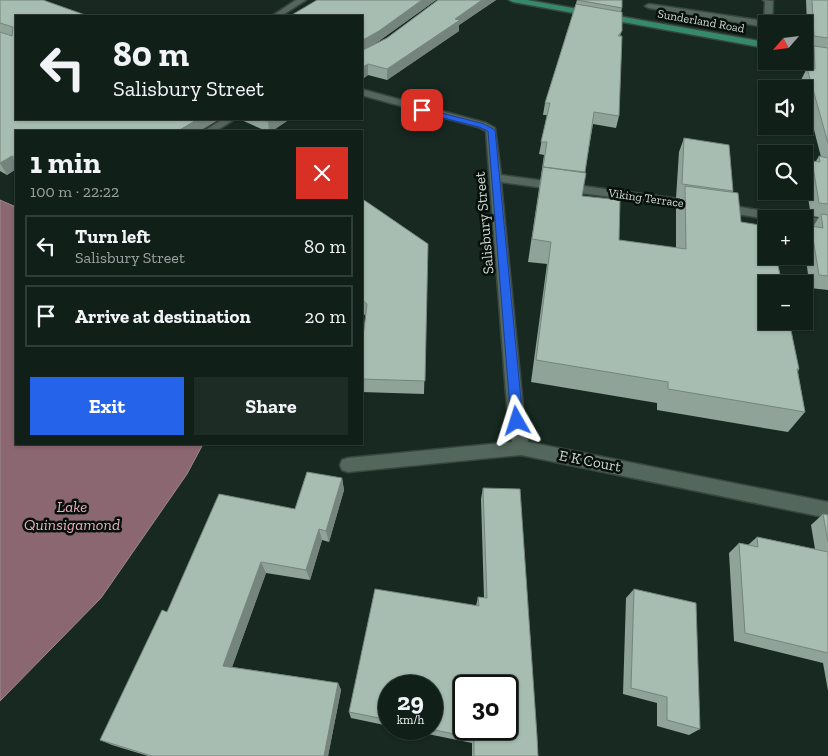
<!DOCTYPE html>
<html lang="en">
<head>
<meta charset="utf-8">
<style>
	:root { --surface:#111f19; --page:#1e2c26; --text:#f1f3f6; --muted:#9ca2a2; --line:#303d38; --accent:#2563eb }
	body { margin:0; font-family:"Zilla Slab",serif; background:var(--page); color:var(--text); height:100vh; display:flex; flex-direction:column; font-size:19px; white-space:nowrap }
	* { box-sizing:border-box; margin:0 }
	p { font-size:16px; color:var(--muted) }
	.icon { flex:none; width:28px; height:28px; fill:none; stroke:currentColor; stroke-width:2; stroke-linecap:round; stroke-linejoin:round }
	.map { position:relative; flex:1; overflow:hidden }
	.sheet { position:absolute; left:15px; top:130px; width:348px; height:315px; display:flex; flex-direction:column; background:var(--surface); border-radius:0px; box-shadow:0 1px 4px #0004,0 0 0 1px var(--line) }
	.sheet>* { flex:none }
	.banner { position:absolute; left:15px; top:15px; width:348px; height:105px; border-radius:0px; box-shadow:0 1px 4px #0004,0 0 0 1px var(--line); background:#111f19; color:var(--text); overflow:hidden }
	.needle { width:32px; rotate:242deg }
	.tools { position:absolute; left:758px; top:15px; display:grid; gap:10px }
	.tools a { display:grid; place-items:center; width:55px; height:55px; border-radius:0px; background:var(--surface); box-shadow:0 1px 4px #0004,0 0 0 1px var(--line); font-size:25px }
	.speed { position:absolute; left:378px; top:675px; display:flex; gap:10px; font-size:25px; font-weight:700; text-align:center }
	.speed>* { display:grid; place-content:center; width:65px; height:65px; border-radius:50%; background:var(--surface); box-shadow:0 1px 4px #0004,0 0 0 1px var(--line); line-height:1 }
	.speed small { font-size:12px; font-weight:400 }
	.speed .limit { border:2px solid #111; border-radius:8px; background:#fff; color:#111 }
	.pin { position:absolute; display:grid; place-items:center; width:42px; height:42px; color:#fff; margin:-21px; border-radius:10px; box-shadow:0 2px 8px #0006 }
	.me { position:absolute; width:55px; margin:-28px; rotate:354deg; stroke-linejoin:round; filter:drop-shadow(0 0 4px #0008) }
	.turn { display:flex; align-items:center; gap:18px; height:105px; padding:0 15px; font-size:22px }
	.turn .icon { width:65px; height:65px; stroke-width:2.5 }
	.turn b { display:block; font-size:35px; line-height:42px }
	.round { display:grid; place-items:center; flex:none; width:52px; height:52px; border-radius:0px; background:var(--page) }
	.head { display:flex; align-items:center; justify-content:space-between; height:85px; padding:0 15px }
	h1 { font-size:30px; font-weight:800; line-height:38px }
	.button { display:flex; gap:10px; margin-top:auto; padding:10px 15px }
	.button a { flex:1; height:58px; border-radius:0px; background:var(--accent); color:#fff; font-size:20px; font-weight:800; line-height:58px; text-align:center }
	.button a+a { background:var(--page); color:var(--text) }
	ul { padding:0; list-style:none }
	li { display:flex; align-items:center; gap:15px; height:62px; margin:0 10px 8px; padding:0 5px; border:2px solid var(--line); border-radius:0px }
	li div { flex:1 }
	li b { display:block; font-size:19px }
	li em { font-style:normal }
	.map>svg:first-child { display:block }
</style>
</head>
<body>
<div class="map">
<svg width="828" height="756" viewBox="0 0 828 756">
	<rect width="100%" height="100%" fill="#172921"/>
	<path fill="#8a6771" stroke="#9e8a8f" d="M0,200L16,207V444H203L187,474L101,598L0,701Z"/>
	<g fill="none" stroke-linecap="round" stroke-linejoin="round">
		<g stroke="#38463f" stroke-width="3">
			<path id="lane" d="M763,0L773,1L772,24H766V27L649,8L645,6L649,4L764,21L765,2Z"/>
		</g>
		<g stroke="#38463f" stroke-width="3">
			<path id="street" d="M296,0H306L281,16H272Z
				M361,89L486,123L495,128L501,175L702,202L704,205L698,209L501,182L523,407L528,442L828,502V518L521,455L348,472L342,470L340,465L342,460L348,458L512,442L507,407L486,131L478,127L361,95Z
				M223,119H235L216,131H204Z
				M721,204L800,217L828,219V227L804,224V219H768L717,211L715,208Z"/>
		</g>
		<g stroke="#38463f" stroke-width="3">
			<path id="primary" d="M509,0H527L766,42V48L513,2Z
				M804,49L828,53V59L804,55Z"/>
		</g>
		<use href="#lane" fill="#54675d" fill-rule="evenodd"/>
		<use href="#street" fill="#54675d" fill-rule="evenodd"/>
		<use href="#primary" fill="#358a6a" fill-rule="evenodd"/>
	</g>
	<path fill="#90a398" d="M0,0H43L16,131V169L7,175L0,171Z
		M317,0H436L379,41L368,48L387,38L438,0H496L459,25V31L387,80L368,75L361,80V16Z
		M577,0L622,8L621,12L622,31L620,36L619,116L616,128L593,124L585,172L582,196L619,240L676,248V208L680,198H676L679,152L684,138L733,191V192L741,222L799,369L798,372L805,412L788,432L657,410V403L531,382L547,264L528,262L544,155L539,154L547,115H543L545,103Z
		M806,0H828V290L810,288L804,246V237L811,226L813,227L819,217L811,216L804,173L812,161H816L819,156L821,157L804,91V89H803L801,80L807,68H809L808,58L813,49L808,48Z
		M239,119H290L272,131H266Z
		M361,198L428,244L424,394L361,392V354L366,316L361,312Z
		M342,478L344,490L329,542L322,540L310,580L266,573L232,667L338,683L341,690L328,756H148L112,745L100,740L167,612Z
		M483,488L538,756H472V743L403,729H431L389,686V726L351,718L349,712L476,606L478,597L484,598L481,499Z
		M823,514L828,515V691L823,663L734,641L729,553L739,543L748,545L757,537L815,549L811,525Z
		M634,589L700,729L689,735L657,726V703L623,694L626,598Z"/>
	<path fill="#75847c" d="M422,0H436L379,41L361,52V41Z
		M482,0H496L459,25V31L387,80V69L455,19Z
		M368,64V75L361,80V68Z
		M198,119H220L200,131H178Z
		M272,119H290L272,131H269L268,122Z
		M12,156L16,164V169L7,175L0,163Z
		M342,478L344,490L329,542L326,531Z
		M319,529L322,540L310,580L306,570Z
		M261,562L266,573L230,673L223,666Z
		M338,683L341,690L328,756H324Z"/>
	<path fill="#a7bdb1" stroke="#75847c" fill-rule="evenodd" d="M0,0H43L88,16H16V119H198L178,131H16V158L12,156L0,163V32L12,36L13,27L0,23Z
		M317,0H422L379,31L361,41V16H290Z
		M438,0H482L455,19L460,20L387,69L368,64L361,68V51L387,38Z
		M577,0H622V8Z
		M812,0H828V38L814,36Z
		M576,4L622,12V31L618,36H622L619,116L594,112L585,172L543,167L547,142H541L550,103H545Z
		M814,46L828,48V143L807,68L815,69Z
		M261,119H272L268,122Z
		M684,138L729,145L733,191L682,184Z
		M819,156L828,158V204L819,203L812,161L820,162Z
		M543,167L586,173L582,196L620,200L619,240L686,249L685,186L738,193L741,222L766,226V256H776L782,284H766V321H789L799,369H797L805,412L668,389V382L536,360L551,242L532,239Z
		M361,198L428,244L425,381L361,379V354L367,304L361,299Z
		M821,214L828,215V276L819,275L811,226L823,228Z
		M307,472L342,478L326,531L319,529L306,570L261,562L223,666L338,683L324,756H152L100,740L162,610L167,612L219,494L295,509Z
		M483,488L520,489L537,736L538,756H474V738L430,729H431V686H389V720L349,712L375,589L479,606L478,597L487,598ZM464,686H506V729H464Z
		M823,514L828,515V542Z
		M757,537L828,552V653L745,633L739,543L758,547Z
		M634,589L696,603L700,729L667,720V697L631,688Z"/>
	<path fill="#2563eb" stroke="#184099" d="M422,108L484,124L495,130L523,421L521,424H513L511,421L488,131L479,127L420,112L418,110Z"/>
	<g text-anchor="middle" stroke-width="5" stroke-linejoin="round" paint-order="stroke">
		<g font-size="12" fill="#cedad4" stroke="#08100c">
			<text transform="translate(701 21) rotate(10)" y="4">Sunderland Road</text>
			<text transform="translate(646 198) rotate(8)" y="4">Viking Terrace</text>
		</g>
		<g font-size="15" fill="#cedad4" stroke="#08100c">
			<text transform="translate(484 223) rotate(-95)" y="5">Salisbury Street</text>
			<text transform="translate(590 461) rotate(11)" y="5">E K Court</text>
		</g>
		<g font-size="16" font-style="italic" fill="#ebacbf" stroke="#08100c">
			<text x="72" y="512">Lake<tspan x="72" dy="18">Quinsigamond</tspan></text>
		</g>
	</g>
</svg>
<div class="tools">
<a><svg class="needle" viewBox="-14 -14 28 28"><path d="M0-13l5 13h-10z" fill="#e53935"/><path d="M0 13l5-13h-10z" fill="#9ca2a2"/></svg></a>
<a><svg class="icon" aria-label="sound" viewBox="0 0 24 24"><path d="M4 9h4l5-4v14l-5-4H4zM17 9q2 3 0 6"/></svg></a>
<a><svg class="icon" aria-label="search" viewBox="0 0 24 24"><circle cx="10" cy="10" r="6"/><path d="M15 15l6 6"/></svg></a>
<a>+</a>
<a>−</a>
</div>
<div class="speed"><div>29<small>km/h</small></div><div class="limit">30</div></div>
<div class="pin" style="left:422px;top:110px;background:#d93025"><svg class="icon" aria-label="arrive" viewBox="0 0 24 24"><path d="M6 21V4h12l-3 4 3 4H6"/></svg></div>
<svg class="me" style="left:517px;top:421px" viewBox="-20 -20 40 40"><path d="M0-17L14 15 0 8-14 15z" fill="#2563eb" stroke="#fff" stroke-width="4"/></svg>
<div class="banner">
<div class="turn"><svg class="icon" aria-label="left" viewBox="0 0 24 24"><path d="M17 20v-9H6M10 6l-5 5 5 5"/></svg><div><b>80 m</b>Salisbury Street</div></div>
</div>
<section class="sheet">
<div class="head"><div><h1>1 min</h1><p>100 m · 22:22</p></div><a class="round" style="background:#d93025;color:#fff"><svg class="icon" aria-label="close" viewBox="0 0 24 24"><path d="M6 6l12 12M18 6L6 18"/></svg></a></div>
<ul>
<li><svg class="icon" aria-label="left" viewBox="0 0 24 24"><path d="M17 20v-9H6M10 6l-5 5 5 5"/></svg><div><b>Turn left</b><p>Salisbury Street</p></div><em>80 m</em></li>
<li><svg class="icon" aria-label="arrive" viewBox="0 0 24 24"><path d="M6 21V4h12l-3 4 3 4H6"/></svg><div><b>Arrive at destination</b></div><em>20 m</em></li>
</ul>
<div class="button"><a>Exit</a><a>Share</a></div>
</section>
</div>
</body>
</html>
